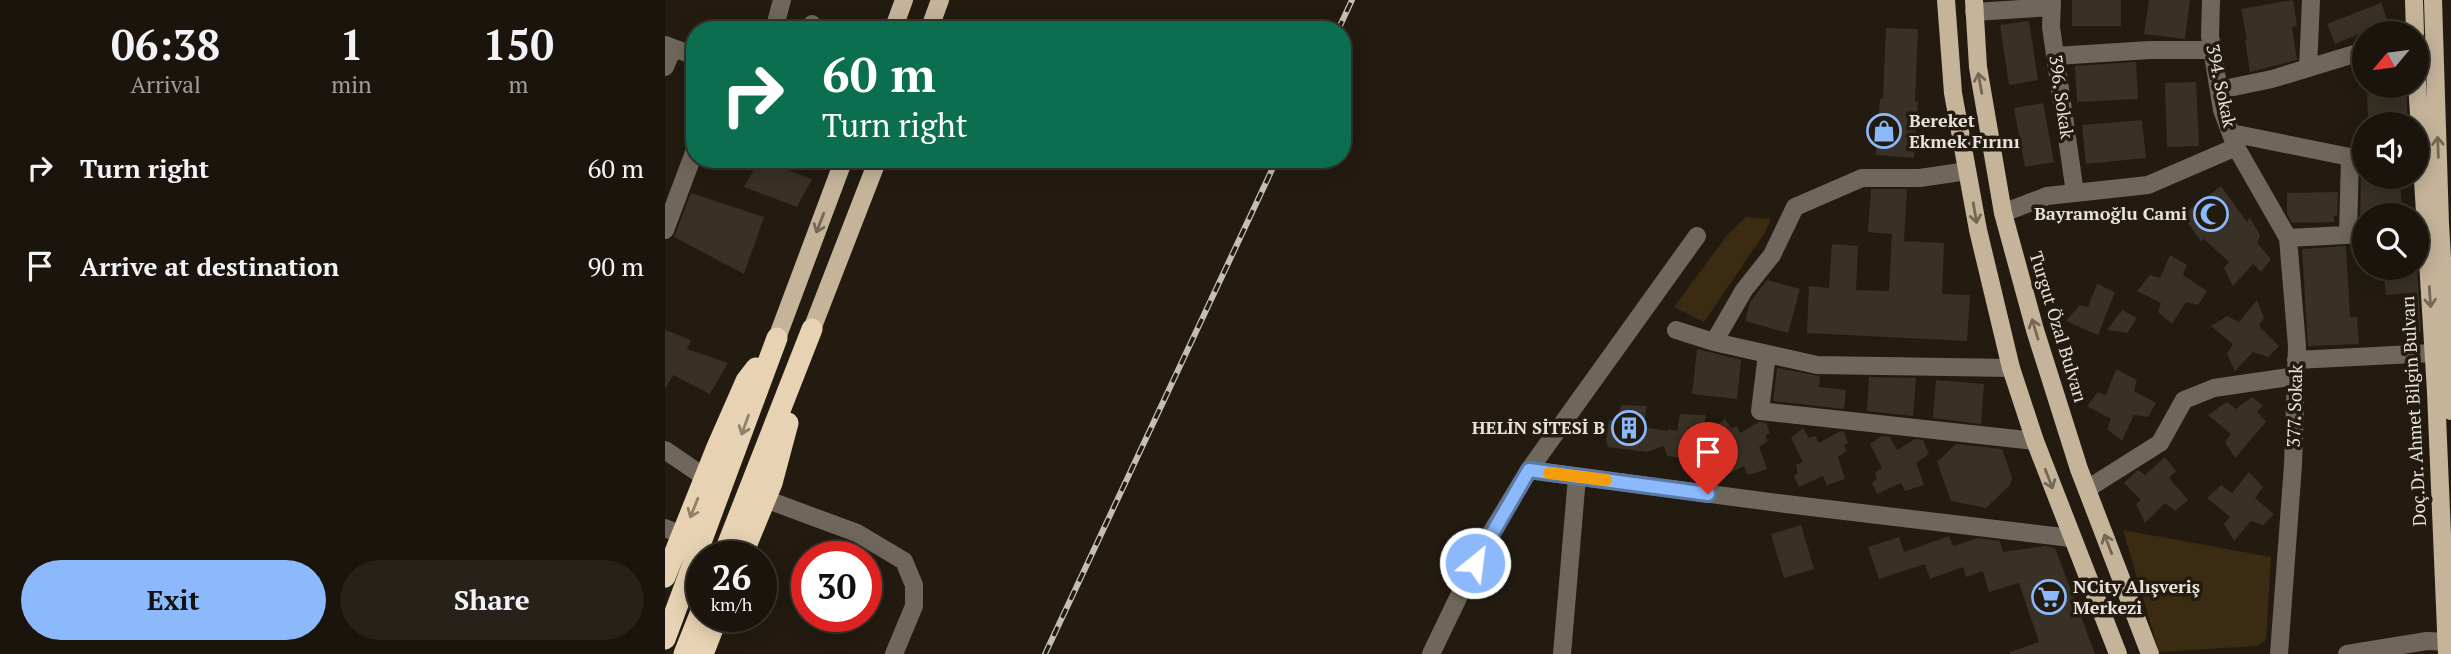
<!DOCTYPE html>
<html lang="en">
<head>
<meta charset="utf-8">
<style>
	:root { --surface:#1a140c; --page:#27211a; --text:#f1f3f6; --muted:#9f9e9d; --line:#38332d; --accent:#8bb9fc }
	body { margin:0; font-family:"PT Serif",serif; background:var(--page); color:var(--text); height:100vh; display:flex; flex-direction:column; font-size:26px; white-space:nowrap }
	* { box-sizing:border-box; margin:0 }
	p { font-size:23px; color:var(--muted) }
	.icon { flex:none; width:38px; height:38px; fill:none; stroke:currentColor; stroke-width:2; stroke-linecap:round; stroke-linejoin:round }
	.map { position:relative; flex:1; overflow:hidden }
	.side { display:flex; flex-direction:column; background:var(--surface); width:665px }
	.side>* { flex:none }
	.guide { position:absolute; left:21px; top:21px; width:665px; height:147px; border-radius:28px; box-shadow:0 4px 18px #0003,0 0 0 2px var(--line); background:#0b6e4f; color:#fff; overflow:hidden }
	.needle { width:46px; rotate:241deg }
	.tools { position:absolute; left:1687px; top:21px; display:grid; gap:14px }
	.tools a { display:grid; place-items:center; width:77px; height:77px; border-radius:50%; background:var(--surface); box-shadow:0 4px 18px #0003,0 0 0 2px var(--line); font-size:35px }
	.speed { position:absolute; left:21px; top:541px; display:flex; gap:14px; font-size:35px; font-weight:700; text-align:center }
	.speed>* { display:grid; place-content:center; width:91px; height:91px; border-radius:50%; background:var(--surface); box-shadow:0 4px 18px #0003,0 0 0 2px var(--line); line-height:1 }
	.speed small { font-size:18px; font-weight:400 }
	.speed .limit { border:10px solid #d22; background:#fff; color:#111 }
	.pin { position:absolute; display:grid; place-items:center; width:60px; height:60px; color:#fff; margin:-72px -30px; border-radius:50% 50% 50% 0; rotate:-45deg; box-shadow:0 0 7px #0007 }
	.pin .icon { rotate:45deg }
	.me { position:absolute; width:77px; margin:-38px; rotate:29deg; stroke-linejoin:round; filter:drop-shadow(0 0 5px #0008) }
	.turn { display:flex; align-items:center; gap:24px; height:147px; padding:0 21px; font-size:32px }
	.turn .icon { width:91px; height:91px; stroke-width:2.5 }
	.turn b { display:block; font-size:49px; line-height:60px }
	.eta { display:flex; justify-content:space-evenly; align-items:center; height:119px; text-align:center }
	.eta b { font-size:42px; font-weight:700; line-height:49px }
	.action { display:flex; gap:14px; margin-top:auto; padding:14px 21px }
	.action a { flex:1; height:80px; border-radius:42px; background:var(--accent); color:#111; font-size:28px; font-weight:700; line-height:80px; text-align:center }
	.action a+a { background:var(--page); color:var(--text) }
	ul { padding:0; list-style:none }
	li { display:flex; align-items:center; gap:21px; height:98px; padding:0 21px }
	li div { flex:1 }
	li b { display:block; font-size:26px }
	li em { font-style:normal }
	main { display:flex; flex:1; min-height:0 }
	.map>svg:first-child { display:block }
</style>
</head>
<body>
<main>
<section class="side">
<div class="eta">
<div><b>06:38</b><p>Arrival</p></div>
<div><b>1</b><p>min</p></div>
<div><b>150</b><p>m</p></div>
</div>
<ul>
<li><svg class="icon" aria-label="right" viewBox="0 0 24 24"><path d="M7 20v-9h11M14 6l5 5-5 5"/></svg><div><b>Turn right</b></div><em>60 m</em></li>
<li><svg class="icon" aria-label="arrive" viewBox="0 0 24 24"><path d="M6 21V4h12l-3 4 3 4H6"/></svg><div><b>Arrive at destination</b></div><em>90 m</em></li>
</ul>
<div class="action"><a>Exit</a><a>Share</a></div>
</section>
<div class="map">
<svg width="1786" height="654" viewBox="0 0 1786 654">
	<rect width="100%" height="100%" fill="#231b10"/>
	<path fill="#3a2b12" d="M1081,217L1106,219L1099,234L1039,322L1009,307L1063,234Z
		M1458,530L1606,557L1601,640L1592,646L1494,652Z"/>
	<path fill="#393125" d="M1407,0H1456V26H1407Z
		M1484,0H1525L1520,39L1479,34Z
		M1628,0L1632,26L1627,27L1632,60L1585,72L1580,40H1582L1576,9Z
		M1716,3L1723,22L1670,44L1662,24Z
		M1364,21L1373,80L1344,85L1335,25Z
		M1221,28L1253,29L1250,101L1253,102L1249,158L1211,155L1215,99H1218Z
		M1471,62L1473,99L1412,102L1410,66Z
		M1531,82L1534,146L1502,147L1500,83Z
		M1741,90L1743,120L1703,121L1702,91Z
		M1378,103L1389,162L1360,167L1349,108Z
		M1477,120L1481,158L1421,164L1417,125Z
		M94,160L147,179L132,207L79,187Z
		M1696,176L1735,177L1737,213L1695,215Z
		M1556,186L1582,222L1585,218L1595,235L1592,243L1606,259L1596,272L1588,264L1568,286L1559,268L1564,262L1539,239L1536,241L1517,215Z
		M1206,189H1242L1239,241L1279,243L1277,294L1305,295L1302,341L1142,333L1144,286L1164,288L1167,244L1193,246L1191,290L1224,291L1227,234L1203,232Z
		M1673,192L1672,216H1669V222L1627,223L1622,214V193Z
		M26,193L99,217L79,274L9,237Z
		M1681,246L1685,317H1692L1694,344L1643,346L1637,249Z
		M1505,255L1522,265L1518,275L1542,291L1533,305L1521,302L1507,324L1493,312L1496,303L1472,291L1485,275L1495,278Z
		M1718,268H1752L1756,332L1749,335L1745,293L1721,295Z
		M1102,280L1135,289L1123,333L1080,321L1085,302Z
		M1432,284L1450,292L1433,335L1401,321L1415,305L1423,307Z
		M1592,300L1599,318L1594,326L1614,346L1603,357L1588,352L1570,371L1562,354L1568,344L1546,326L1562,316L1574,322Z
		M1457,310L1472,318L1462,333L1442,330Z
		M0,330L26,340L22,349L63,363L45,394L8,375L0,389Z
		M1032,349L1076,360L1072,399L1027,394Z
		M1112,368L1155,376L1154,387L1181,390L1179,409L1108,401Z
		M1451,369L1472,380L1469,391L1491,403L1483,417L1469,415L1457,441L1442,429L1446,419L1422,406L1433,392L1441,395Z
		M1204,377L1251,378L1248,416L1202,411Z
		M1271,380L1319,384L1316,424L1268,418Z
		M1587,397L1598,406L1592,411L1601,422L1570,458L1560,442L1566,434L1543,415L1562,402L1571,409Z
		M956,405L982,406L978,427L1003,431V429L1012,431L1015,414L1041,415L1037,436L1060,419L1066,428L1072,426L1075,433L1094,422L1101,423L1105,433L1100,436L1103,441L1094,447L1102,469L1083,475L1079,466L1056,478L1047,459L1041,461L1002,456L999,446L982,452L943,447L941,440L944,420L953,422Z
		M1138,428L1144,438L1150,436L1154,443L1175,431L1179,432L1183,443L1179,445L1181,451L1173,457L1180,479L1162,485L1158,476L1134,487L1129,476L1133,473L1131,465L1138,462L1126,438Z
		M1216,436L1225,437L1232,450L1250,439L1258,440L1264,454L1251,463L1259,485L1240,491L1236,483L1212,494L1207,483L1212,479L1210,472L1217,468L1205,444Z
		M1291,444L1337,449L1347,478L1345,485L1321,508L1286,501L1272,462Z
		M1500,457L1511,471L1504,478L1523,500L1510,511L1500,503L1480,523L1471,504L1476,500L1459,483L1473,470L1480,475Z
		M1584,472L1598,487L1590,498L1609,514L1598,525L1586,521L1569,541L1559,524L1565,517L1542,498L1556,485L1567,493Z
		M1136,525L1149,569L1119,578L1106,534Z
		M1284,536L1288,546L1313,538L1335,541L1338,552L1380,546L1390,548L1430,654H1345V652L1374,642L1354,583L1324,592L1318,571L1301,577L1298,567L1265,579L1260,564L1214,579L1203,547L1234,537L1239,552Z"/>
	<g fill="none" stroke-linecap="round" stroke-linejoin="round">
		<path stroke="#6f675b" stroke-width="18" d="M1387,0L1386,27L1410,193
			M1546,0L1545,36L1557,110L1571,147L1623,238L1632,346L1628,465L1614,654
			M1309,12L1387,7
			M109,30L117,0
			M145,30L147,24
			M0,45L30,56
			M1390,56L1485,50H1548
			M0,67L8,48
			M1643,68L1646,0
			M1554,90L1607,79L1699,51
			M1566,133L1685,157L1683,234
			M1338,213L1382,196L1483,185L1571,147
			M0,230L30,150
			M1032,236L864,470L1121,504L1406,538
			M1623,238L1699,234
			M1011,330L1049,342L1152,365L1346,368
			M1049,342L1079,290L1107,255L1130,207L1197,178H1255L1302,171
			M1102,354L1095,411L1370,441
			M1631,360L1768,353
			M0,450L41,478
			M1422,489L1495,443L1519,400L1549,388L1631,376
			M100,499L192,533L239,561L249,585V606L229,654
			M0,528L17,535
			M766,654L818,546L864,470
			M897,654L912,477
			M1682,654L1762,641L1786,642"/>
		<path stroke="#c5b49a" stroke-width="18" d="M1281,0L1288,93L1313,230L1346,368L1370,441L1453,654
			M1309,0L1313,67L1338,213L1370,330L1414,469L1485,654
			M1749,0L1750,33
			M1768,0L1775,224L1786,411
			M228,30L239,0
			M264,30L275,0
			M1752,82L1771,392L1782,654
			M147,329L213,159
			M112,338L179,159"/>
		<path stroke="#e7d2b3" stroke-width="21" d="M58,556L147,329
			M77,556L107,483L123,423
			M0,577L52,447L81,381L91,368
			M0,639L112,338
			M19,654L37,609
			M38,654L53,616"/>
		<g stroke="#c4beb6" stroke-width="6">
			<path id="rail" d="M673,30L687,0
				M380,654L612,159"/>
		</g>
		<use href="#rail" stroke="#231b10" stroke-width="3.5" stroke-dasharray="10" stroke-linecap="butt"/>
	</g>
	<defs><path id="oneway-shaft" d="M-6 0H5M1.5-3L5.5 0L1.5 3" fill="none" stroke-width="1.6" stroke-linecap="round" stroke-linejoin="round" transform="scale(1.75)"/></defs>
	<g stroke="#746855">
		<use href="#oneway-shaft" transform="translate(1315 83) rotate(-100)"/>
		<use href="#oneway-shaft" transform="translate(1773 147) rotate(-92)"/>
		<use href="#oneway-shaft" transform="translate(1310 213) rotate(80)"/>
		<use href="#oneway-shaft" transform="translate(155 223) rotate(111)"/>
		<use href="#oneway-shaft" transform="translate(1765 297) rotate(86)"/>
		<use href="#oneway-shaft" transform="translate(1370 329) rotate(-107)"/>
		<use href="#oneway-shaft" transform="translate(1384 479) rotate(69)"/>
		<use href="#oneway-shaft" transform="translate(1443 544) rotate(-111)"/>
	</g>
	<g stroke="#8f806a">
		<use href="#oneway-shaft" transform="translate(80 425) rotate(110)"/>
		<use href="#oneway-shaft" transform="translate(29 508) rotate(112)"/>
	</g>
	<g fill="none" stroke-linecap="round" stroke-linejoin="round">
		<g stroke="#5a78a4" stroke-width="18">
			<path id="route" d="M810,563L864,470L1043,494"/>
		</g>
		<use href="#route" stroke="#8bb9fc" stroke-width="12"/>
		<path stroke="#f59e0b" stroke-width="12" d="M884,473L941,480"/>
	</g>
	<defs>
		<g id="shop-ring" transform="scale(1.75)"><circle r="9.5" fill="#231b10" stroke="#8bb9fc" stroke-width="1.5"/><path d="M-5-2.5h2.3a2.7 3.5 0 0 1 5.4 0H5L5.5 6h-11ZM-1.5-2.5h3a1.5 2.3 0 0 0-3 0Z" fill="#8bb9fc"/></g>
		<g id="mosque-ring" transform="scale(1.75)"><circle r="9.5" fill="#231b10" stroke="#8bb9fc" stroke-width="1.5"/><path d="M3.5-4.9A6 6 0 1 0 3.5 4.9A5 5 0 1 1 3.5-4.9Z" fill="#8bb9fc"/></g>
		<g id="building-ring" transform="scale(1.75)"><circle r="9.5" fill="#231b10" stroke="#8bb9fc" stroke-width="1.5"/><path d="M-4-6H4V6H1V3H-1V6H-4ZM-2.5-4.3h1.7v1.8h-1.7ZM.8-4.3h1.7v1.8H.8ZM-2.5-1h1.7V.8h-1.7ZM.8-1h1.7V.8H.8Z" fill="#8bb9fc"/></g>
		<g id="supermarket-ring" transform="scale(1.75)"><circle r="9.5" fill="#231b10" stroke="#8bb9fc" stroke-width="1.5"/><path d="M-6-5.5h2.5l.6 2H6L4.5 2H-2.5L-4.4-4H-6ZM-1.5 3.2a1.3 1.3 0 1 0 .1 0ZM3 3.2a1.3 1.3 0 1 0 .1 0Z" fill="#8bb9fc"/></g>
	</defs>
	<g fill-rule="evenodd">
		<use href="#shop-ring" x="1219" y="131"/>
		<use href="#mosque-ring" x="1546" y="214"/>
		<use href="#building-ring" x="964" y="428"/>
		<use href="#supermarket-ring" x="1384" y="597"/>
	</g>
	<g text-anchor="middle" stroke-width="7" stroke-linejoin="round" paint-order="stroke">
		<g font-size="18" fill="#e8e2db" stroke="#231b10">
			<text transform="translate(1556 86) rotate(78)" y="6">394. Sokak</text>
			<text transform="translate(1396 97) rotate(82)" y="6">396. Sokak</text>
			<text transform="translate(1393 327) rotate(73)" y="6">Turgut Özal Bulvarı</text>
			<text transform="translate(1630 406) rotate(-88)" y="6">377. Sokak</text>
			<text transform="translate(1749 411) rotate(-93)" y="6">Doç.Dr. Ahmet Bilgin Bulvarı</text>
		</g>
		<g font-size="18" font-weight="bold" fill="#e8e2db" stroke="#231b10" text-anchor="start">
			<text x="1244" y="127">Bereket<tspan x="1244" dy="21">Ekmek Fırını</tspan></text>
			<text x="1522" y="220" text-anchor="end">Bayramoğlu Cami</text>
			<text x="940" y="434" text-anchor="end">HELİN SİTESİ B</text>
			<text x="1408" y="593">NCity Alışveriş<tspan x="1408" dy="21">Merkezi</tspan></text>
		</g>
	</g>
</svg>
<div class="tools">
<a><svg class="needle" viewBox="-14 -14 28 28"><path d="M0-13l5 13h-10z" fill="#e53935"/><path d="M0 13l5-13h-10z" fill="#9f9e9d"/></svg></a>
<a><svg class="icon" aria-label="sound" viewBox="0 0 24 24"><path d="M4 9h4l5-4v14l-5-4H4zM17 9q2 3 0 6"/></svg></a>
<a><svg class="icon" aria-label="search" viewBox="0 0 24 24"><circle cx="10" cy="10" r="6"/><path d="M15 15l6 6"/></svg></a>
</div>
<div class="speed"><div>26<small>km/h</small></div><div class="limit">30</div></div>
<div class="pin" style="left:1043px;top:494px;background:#d93025"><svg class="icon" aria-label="arrive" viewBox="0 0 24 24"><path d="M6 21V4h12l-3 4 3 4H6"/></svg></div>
<svg class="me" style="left:810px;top:563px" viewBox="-20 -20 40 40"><circle r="17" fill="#8bb9fc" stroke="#fff" stroke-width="3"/><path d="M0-11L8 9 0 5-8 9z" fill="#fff"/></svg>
<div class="guide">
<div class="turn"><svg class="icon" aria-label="right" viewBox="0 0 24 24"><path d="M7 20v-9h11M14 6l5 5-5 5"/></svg><div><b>60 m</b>Turn right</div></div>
</div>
</div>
</main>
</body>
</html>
